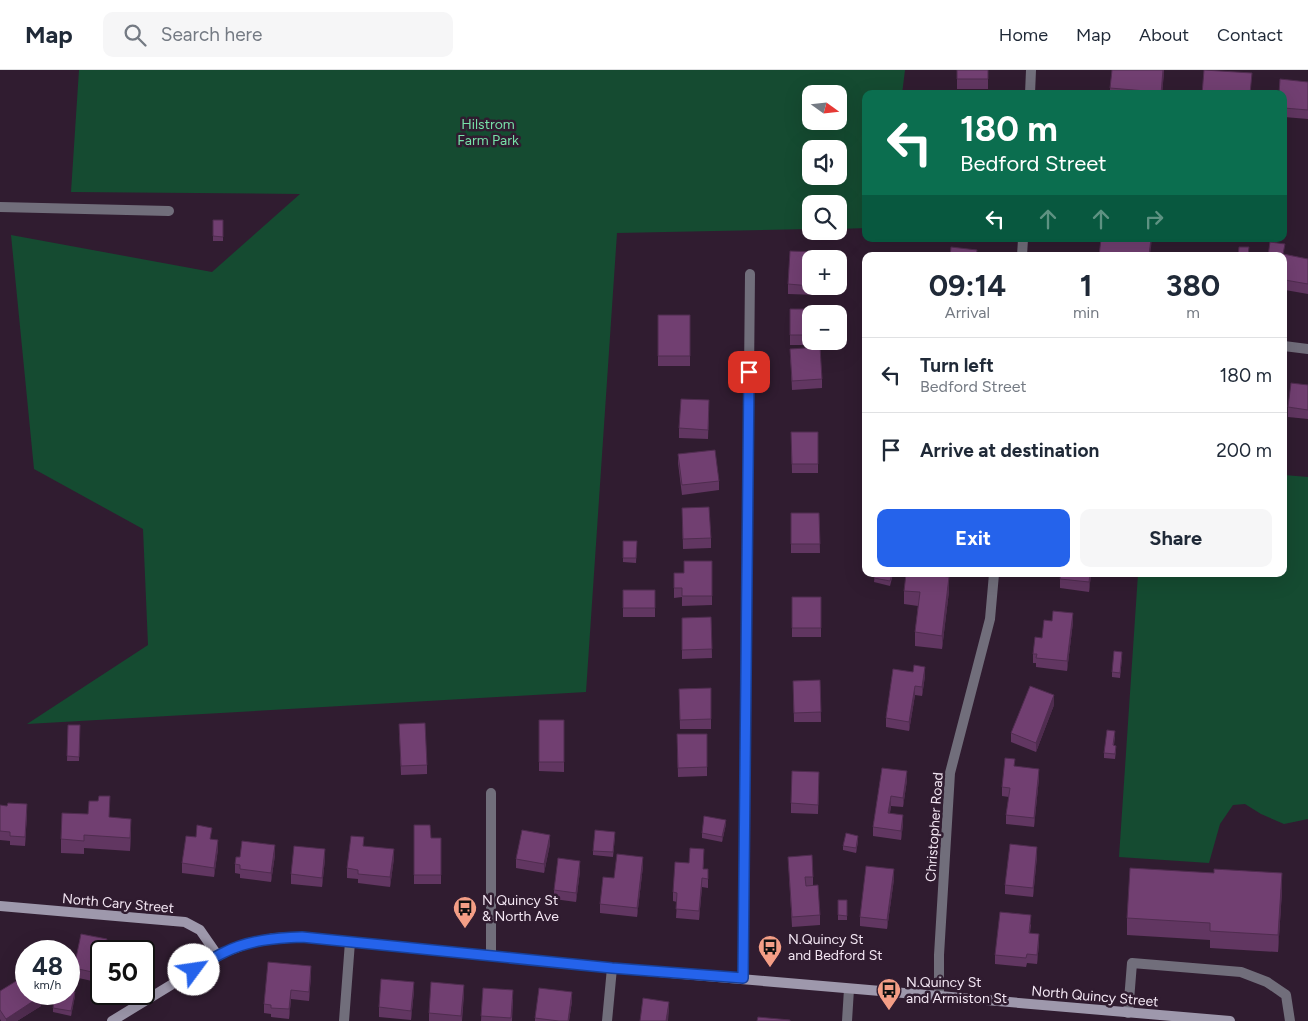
<!DOCTYPE html>
<html lang="en">
<head>
<meta charset="utf-8">
<style>
	:root { --surface:#fff; --page:#f6f6f7; --text:#1f2937; --muted:#747a83; --line:#e0e1e3; --accent:#2563eb }
	body { margin:0; font-family:Figtree,sans-serif; background:var(--page); color:var(--text); height:100vh; display:flex; flex-direction:column; font-size:19px; white-space:nowrap }
	* { box-sizing:border-box; margin:0 }
	p { font-size:16px; color:var(--muted) }
	.icon { flex:none; width:28px; height:28px; fill:none; stroke:currentColor; stroke-width:2; stroke-linecap:round; stroke-linejoin:round }
	.map { position:relative; flex:1; overflow:hidden }
	.details { position:absolute; left:862px; top:182px; width:425px; height:325px; display:flex; flex-direction:column; background:var(--surface); border-radius:10px; box-shadow:0 5px 20px #0002 }
	.details>* { flex:none }
	.top-card { position:absolute; left:862px; top:20px; width:425px; height:152px; border-radius:10px; box-shadow:0 5px 20px #0002; background:#0b6e4f; color:#fff; overflow:hidden }
	.needle { width:32px; rotate:105deg }
	.buttons { position:absolute; left:802px; top:15px; display:grid; gap:10px }
	.buttons a { display:grid; place-items:center; width:45px; height:45px; border-radius:10px; background:var(--surface); box-shadow:0 5px 20px #0002; font-size:25px }
	.speed { position:absolute; left:15px; top:870px; display:flex; gap:10px; font-size:25px; font-weight:700; text-align:center }
	.speed>* { display:grid; place-content:center; width:65px; height:65px; border-radius:50%; background:var(--surface); box-shadow:0 5px 20px #0002; line-height:1 }
	.speed small { font-size:12px; font-weight:400 }
	.speed .limit { border:2px solid #111; border-radius:8px; background:#fff; color:#111 }
	.pin { position:absolute; display:grid; place-items:center; width:42px; height:42px; color:#fff; margin:-21px; border-radius:10px; box-shadow:0 2px 8px #0006 }
	.me { position:absolute; width:55px; margin:-28px; rotate:59deg; stroke-linejoin:round; filter:drop-shadow(0 0 4px #0008) }
	.turn { display:flex; align-items:center; gap:18px; height:105px; padding:0 15px; font-size:22px }
	.turn .icon { width:65px; height:65px; stroke-width:2.5 }
	.turn b { display:block; font-size:35px; line-height:42px }
	.lanes { display:flex; align-items:center; height:48px; padding:0 15px; background:#0003; justify-content:center; gap:25px; direction:ltr }
	.lanes .off { opacity:.35 }
	.eta { display:flex; justify-content:space-evenly; align-items:center; height:85px; text-align:center }
	.eta b { font-size:30px; font-weight:700; line-height:35px }
	.cta { display:flex; gap:10px; margin-top:auto; padding:10px 15px }
	.cta a { flex:1; height:58px; border-radius:10px; background:var(--accent); color:#fff; font-size:20px; font-weight:700; line-height:58px; text-align:center }
	.cta a+a { background:var(--page); color:var(--text) }
	ul { padding:0; list-style:none }
	li { display:flex; align-items:center; gap:15px; height:75px; padding:0 15px; border-top:1px solid var(--line) }
	li div { flex:1 }
	li b { display:block; font-size:19px }
	li em { font-style:normal }
	header { display:flex; align-items:center; gap:30px; box-sizing:border-box; height:70px; padding:0 25px; background:var(--surface); border-bottom:1px solid var(--line) }
	header strong { font-size:24px }
	nav { display:flex; gap:28px; margin-inline-start:auto; font-size:18px }
	.search { width:350px; height:45px; background:var(--page); display:flex; align-items:center; gap:12px; box-sizing:border-box; padding:0 18px; border-radius:10px; color:var(--muted); font-size:19px }
	.map>svg:first-child { display:block }
</style>
</head>
<body>
<header>
<strong>Map</strong>
<div class="search"><svg class="icon" aria-label="search" viewBox="0 0 24 24"><circle cx="10" cy="10" r="6"/><path d="M15 15l6 6"/></svg>Search here</div>
<nav><a>Home</a><a>Map</a><a>About</a><a>Contact</a></nav>
</header>
<div class="map">
<svg width="1308" height="951" viewBox="0 0 1308 951">
	<rect width="100%" height="100%" fill="#301c30"/>
	<path fill="#154b31" fill-rule="evenodd" d="M79,0H905L902,24H866V158L839,159V134H811V159L617,163L586,622L27,654L148,575L143,459L34,399L11,165L212,202L300,124L71,122ZM811,24H839V51H811ZM811,79H839V106H811Z
		M1284,405L1308,407V749L1284,754L1261,744L1245,734L1233,735L1220,754L1209,793L1119,787L1138,504H1284Z"/>
	<g fill="none" stroke-linecap="round" stroke-linejoin="round">
		<path stroke="#716e7b" stroke-width="10" d="M0,137L169,141
			M1128,943L1132,893L1241,902L1267,912L1286,925L1290,951"/>
		<path stroke="#716e7b" stroke-width="10" d="M1030,24L1031,0
			M1022,186L1023,169
			M1284,276L1308,279
			M491,723V886
			M743,908L750,204
			M939,927V885L950,703L990,549L994,504
			M344,951L350,872
			M607,951L612,898
			M847,951L849,919"/>
		<path stroke="#9e98ac" stroke-width="10" d="M0,836L185,852L200,860L218,886
			M112,951L225,882L249,873L275,868L302,867L612,898L1230,951"/>
	</g>
	<path fill="#613661" fill-rule="evenodd" d="M957,0H988V19H957Z
		M1164,0L1162,24H1110V18Z
		M1308,12V49L1284,47V24Z
		M213,150H223V171H213Z
		M1284,184L1308,189V224L1285,220L1284,230Z
		M811,189V216H818V225L788,224V214Z
		M790,239H844V275H790ZM811,244H839V271H811Z
		M658,245H690V296H658Z
		M790,279L822,309V318L792,320Z
		M1308,315V349L1288,347V337Z
		M709,339L708,369L679,368V358Z
		M791,362H818V403H792Z
		M678,384L719,411V420L682,425L678,393Z
		M682,438L711,468V478L683,479Z
		M791,443H819L820,483H791Z
		M623,471H637L636,493L623,492Z
		M712,491V535L682,536V527L674,528V503H684Z
		M875,504H893L890,516L874,512Z
		M1091,504L1089,522L1060,518V509Z
		M623,520H655V547H623Z
		M904,521H949L942,579L915,576V562L918,536L904,534Z
		M792,527H821V567H792Z
		M711,547L712,588L682,589V548Z
		M1052,551L1073,552L1067,601L1036,597V593H1033V584Z
		M1122,587L1120,608L1112,607V602Z
		M893,599L925,606L922,626L915,625L909,661L886,657V648Z
		M820,610L821,652H794L793,611Z
		M711,618V659H680L679,619Z
		M1054,635L1036,682L1011,672V663Z
		M539,650H564V702L539,701Z
		M399,654L427,695V704L401,705Z
		M68,655H80L79,691H67Z
		M677,664H707V706L678,707Z
		M1115,666L1114,675L1116,680L1115,689L1104,688V683Z
		M1015,696L1039,708L1034,757L1006,754V745L1009,727L1002,726V717Z
		M882,698L907,710L903,737L891,736L890,743L903,754L901,770L873,766V757Z
		M819,711L818,744L791,743V733Z
		M0,735L27,743L25,776L10,775V771L0,770Z
		M110,747L131,762L130,781L84,778V784L61,783V769Z
		M726,754L722,772L702,768V763Z
		M414,755L431,768H441V814H414Z
		M615,766L613,787L593,785V781Z
		M211,769L218,779L214,807L182,803V793Z
		M858,771L856,783L843,780V776Z
		M550,774L544,803L516,798V789Z
		M364,776L394,788L390,817L358,813V809L347,808V798Z
		M275,785L271,812L240,808V804L235,803V794L240,787Z
		M1037,786L1033,827L1005,824V815Z
		M788,787L813,807V816L820,845V855L792,857Z
		M325,789L322,817L291,814V804Z
		M704,789L703,799L708,809V818L702,817L699,850L676,848L677,832L673,831V822L689,793Z
		M643,796L637,847L600,843V834L614,808Z
		M580,801L576,832L554,829V820Z
		M894,809L887,859L860,856V847Z
		M1282,821L1278,882L1210,878V870L1127,865V848Z
		M838,830H847V850H838Z
		M1031,854L1030,863L1039,873L1037,894L1027,893L1026,897L995,894V885Z
		M81,864L107,869L106,881H101V913L74,907V898Z
		M311,905L309,931L291,929L289,949L271,947V944L264,943V934Z
		M483,918L513,929L512,951H481Z
		M0,921L41,936L17,951H1L0,949Z
		M414,921L411,950L379,947V937Z
		M464,924L462,951H429V943Z
		M75,926L71,946L53,942V938Z
		M572,931L569,951H535V948Z"/>
	<path fill="#4f2c4f" d="M1163,0L1164,4L1162,24H1161Z
		M1151,169H1152L1150,186H1149Z
		M1285,210V220L1284,230V220Z
		M1090,504H1091L1089,522V512Z
		M949,507V521L942,579V566Z
		M1073,543V552L1067,601V591Z
		M925,597V606L922,626V617Z
		M915,616V625L909,661V652Z
		M1054,625V635L1036,682V673Z
		M1039,699V708L1034,757V748Z
		M907,701V710L903,737V728Z
		M891,726V736L888,752V743Z
		M27,734V743L25,776V767Z
		M903,745V754L901,770V761Z
		M131,749V762L130,781V768Z
		M726,750V754L722,772V767Z
		M550,765V774L544,803V794Z
		M858,766V771L856,783V778Z
		M218,770V779L214,807V798Z
		M275,775V785L271,812V803Z
		M1037,777V786L1033,827V818Z
		M325,779V789L322,817V808Z
		M394,779V788L390,817V807Z
		M643,787V796L637,847V838Z
		M580,791V801L576,832V823Z
		M894,799V809L887,859V850Z
		M1282,803V821L1278,882V865Z
		M702,808V817L699,850V841Z
		M1039,864V873L1037,894V885Z
		M107,869V878L106,881H104Z
		M311,896V905L309,931V922Z
		M414,912V921L411,950V941Z
		M464,915V924L461,951V946Z
		M291,920V929L289,949V939Z
		M75,922V926L71,946V941Z
		M572,922V931L569,951H568Z
		M41,926V936L17,951H6V949Z
		M669,932V941L668,951H666Z"/>
	<path fill="#713f71" stroke="#4f2c4f" d="M957,0H988V9H957Z
		M1112,0H1163L1161,24H1145L1146,21L1110,18Z
		M1204,0L1252,3L1250,24H1202Z
		M1280,9L1308,12V40L1284,38V24H1279Z
		M213,150H223V167L213,166Z
		M1101,169H1114L1130,170V169H1151L1149,185L1156,186H1099Z
		M1270,172L1285,174L1283,184L1308,189V214L1285,210L1284,220V186H1268Z
		M951,177L977,180L976,186H950Z
		M1239,177H1249L1248,186H1238Z
		M790,181L819,182V189H811V216L788,214Z
		M790,239H844V265H839V244H811V265H790Z
		M658,245H690V286H658Z
		M820,277L822,309L792,311L790,279Z
		M1291,313L1308,315V340L1288,337Z
		M681,329L709,330L708,360L679,358Z
		M791,362H818V394H792Z
		M715,380L719,411L682,415L678,384Z
		M709,437L711,468L683,469L682,438Z
		M791,443H819L820,474H791Z
		M623,471H637L636,488H623Z
		M684,491H712V526H682V518H674V503H684Z
		M875,504H892L890,511L874,508Z
		M906,504H923L949,507L942,566L915,562L920,522L904,521Z
		M1061,504H1090L1089,512L1060,509Z
		M623,520H655V538H623Z
		M792,527H821V558H792Z
		M1053,541L1073,543L1067,591L1036,588L1037,584H1033L1035,567L1042,568L1044,550L1052,551Z
		M711,547L712,579L682,580V548Z
		M1114,581L1122,582L1120,603L1112,602Z
		M914,595L925,597L922,617L915,616L909,652L886,648L893,599L913,602Z
		M820,610L821,642L794,643L793,611Z
		M1030,616L1054,625L1036,673L1011,663Z
		M711,618V649L680,650L679,619Z
		M539,650H564V692H539Z
		M425,653L427,695L401,696L399,654Z
		M68,655H80L79,687L67,686Z
		M1107,660L1115,661L1113,675L1116,676L1115,684L1104,683Z
		M677,664H707V697L678,698Z
		M1005,688L1015,689L1014,696L1039,699L1034,748L1006,745L1010,718L1002,717Z
		M882,698L907,701L903,728L891,726L888,743L903,745L901,761L873,757Z
		M792,701L819,702L818,735L791,733Z
		M99,726H110L109,747L131,749L130,768L84,765V771L61,769L62,743L88,744L89,731H98Z
		M8,733L27,734L25,767L10,766V762L0,761V735L7,736Z
		M704,746L726,750L722,767L702,763Z
		M197,755L212,758L210,769L218,770L214,798L182,793L186,766L196,767Z
		M414,755H430L431,768H441V805H414Z
		M522,760L550,765L544,794L516,789Z
		M595,760L615,762L613,782L593,781Z
		M846,763L858,766L856,778L843,776Z
		M351,766L364,767L363,776L394,779L390,807L358,804V800L347,798Z
		M242,771L275,775L271,803L240,799V795L235,794L236,787H240Z
		M1010,774L1037,777L1033,818L1005,815Z
		M294,776L325,779L322,808L291,804Z
		M690,778L704,779L703,799H708V809L702,808L699,841L676,839L677,823L673,822L675,792L689,793Z
		M617,784L643,787L637,838L600,834L603,807L614,808Z
		M812,785L813,807H805L806,816L818,815L820,845L792,847L788,787Z
		M558,788L580,791L576,823L554,820Z
		M866,796L894,799L887,850L860,847Z
		M1130,798L1214,803V799L1282,803L1278,865L1210,861V853L1127,848Z
		M838,830H847V846L838,845Z
		M1000,842L1031,845L1029,863L1039,864L1037,885L1027,884L1026,888L995,885Z
		M81,864L107,869L104,881H101V904L74,898Z
		M268,892L311,896L309,922L291,920L289,939L271,938V935L264,934Z
		M26,905V924H39L41,926L6,949L0,940V921Z
		M381,909L414,912L411,941L379,937Z
		M431,912L464,915L461,946L429,943Z
		M483,918L513,920L511,948L481,946Z
		M539,918L572,922L568,951H559L535,948Z
		M69,920L75,922L71,941L53,938L55,924H69Z
		M643,928L669,932L666,951H640Z
		M758,947L790,950V951H757Z"/>
	<g fill="none" stroke-linecap="round" stroke-linejoin="round">
		<g stroke="#184099" stroke-width="12">
			<path id="route" d="M194,900C204,894 214,887 225,882C249,870 276,868 302,867L612,898L743,908L749,302"/>
		</g>
		<use href="#route" stroke="#2563eb" stroke-width="9"/>
	</g>
	<defs>
		<g id="bus-pin" transform="scale(1.25)"><path d="M0 17L-7.5 6A9.5 9.5 0 1 1 7.5 6Z" fill="#f49e86" stroke="#301c30"/><path d="M-5-6H5V4H4V6H2V4H-2V6H-4V4H-5ZM-3.5-4V0h7V-4ZM-3.5 1.2v1.5H-2V1.2ZM2 1.2v1.5H3.5V1.2Z" fill="#111"/></g>
	</defs>
	<g fill-rule="evenodd">
		<use href="#bus-pin" x="465" y="838"/>
		<use href="#bus-pin" x="770" y="877"/>
		<use href="#bus-pin" x="889" y="920"/>
	</g>
	<g text-anchor="middle" stroke-width="5" stroke-linejoin="round" paint-order="stroke">
		<g font-size="14" fill="#77e1a8" stroke="#301c30">
			<text x="488" y="59">Hilstrom<tspan x="488" dy="16">Farm Park</tspan></text>
		</g>
		<g font-size="14" fill="#f3e6f3" stroke="#301c30">
			<text transform="translate(934 757) rotate(-86)" y="5">Christopher Road</text>
			<text transform="translate(118 833) rotate(5)" y="5">North Cary Street</text>
			<text transform="translate(1095 926) rotate(5)" y="5">North Quincy Street</text>
		</g>
		<g font-size="14" fill="#f3e6f3" stroke="#301c30" text-anchor="start">
			<text x="482" y="835">N Quincy St<tspan x="482" dy="16">&amp; North Ave</tspan></text>
			<text x="788" y="874">N.Quincy St<tspan x="788" dy="16">and Bedford St</tspan></text>
			<text x="906" y="917">N.Quincy St<tspan x="906" dy="16">and Armiston St</tspan></text>
		</g>
	</g>
</svg>
<div class="buttons">
<a><svg class="needle" viewBox="-14 -14 28 28"><path d="M0-13l5 13h-10z" fill="#e53935"/><path d="M0 13l5-13h-10z" fill="#747a83"/></svg></a>
<a><svg class="icon" aria-label="sound" viewBox="0 0 24 24"><path d="M4 9h4l5-4v14l-5-4H4zM17 9q2 3 0 6"/></svg></a>
<a><svg class="icon" aria-label="search" viewBox="0 0 24 24"><circle cx="10" cy="10" r="6"/><path d="M15 15l6 6"/></svg></a>
<a>+</a>
<a>−</a>
</div>
<div class="speed"><div>48<small>km/h</small></div><div class="limit">50</div></div>
<div class="pin" style="left:749px;top:302px;background:#d93025"><svg class="icon" aria-label="arrive" viewBox="0 0 24 24"><path d="M6 21V4h12l-3 4 3 4H6"/></svg></div>
<svg class="me" style="left:194px;top:900px" viewBox="-20 -20 40 40"><circle r="19" fill="#fff"/><path d="M0-13L10 11 0 6-10 11z" fill="#2563eb"/></svg>
<div class="top-card">
<div class="turn"><svg class="icon" aria-label="left" viewBox="0 0 24 24"><path d="M17 20v-9H6M10 6l-5 5 5 5"/></svg><div><b>180 m</b>Bedford Street</div></div>
<div class="lanes"><svg class="icon" aria-label="left" viewBox="0 0 24 24"><path d="M17 20v-9H6M10 6l-5 5 5 5"/></svg><svg class="icon off" aria-label="ahead" viewBox="0 0 24 24"><path d="M12 20V5M6 11l6-6 6 6"/></svg><svg class="icon off" aria-label="ahead" viewBox="0 0 24 24"><path d="M12 20V5M6 11l6-6 6 6"/></svg><svg class="icon off" aria-label="right" viewBox="0 0 24 24"><path d="M7 20v-9h11M14 6l5 5-5 5"/></svg></div>
</div>
<section class="details">
<div class="eta">
<div><b>09:14</b><p>Arrival</p></div>
<div><b>1</b><p>min</p></div>
<div><b>380</b><p>m</p></div>
</div>
<ul>
<li><svg class="icon" aria-label="left" viewBox="0 0 24 24"><path d="M17 20v-9H6M10 6l-5 5 5 5"/></svg><div><b>Turn left</b><p>Bedford Street</p></div><em>180 m</em></li>
<li><svg class="icon" aria-label="arrive" viewBox="0 0 24 24"><path d="M6 21V4h12l-3 4 3 4H6"/></svg><div><b>Arrive at destination</b></div><em>200 m</em></li>
</ul>
<div class="cta"><a>Exit</a><a>Share</a></div>
</section>
</div>
</body>
</html>
